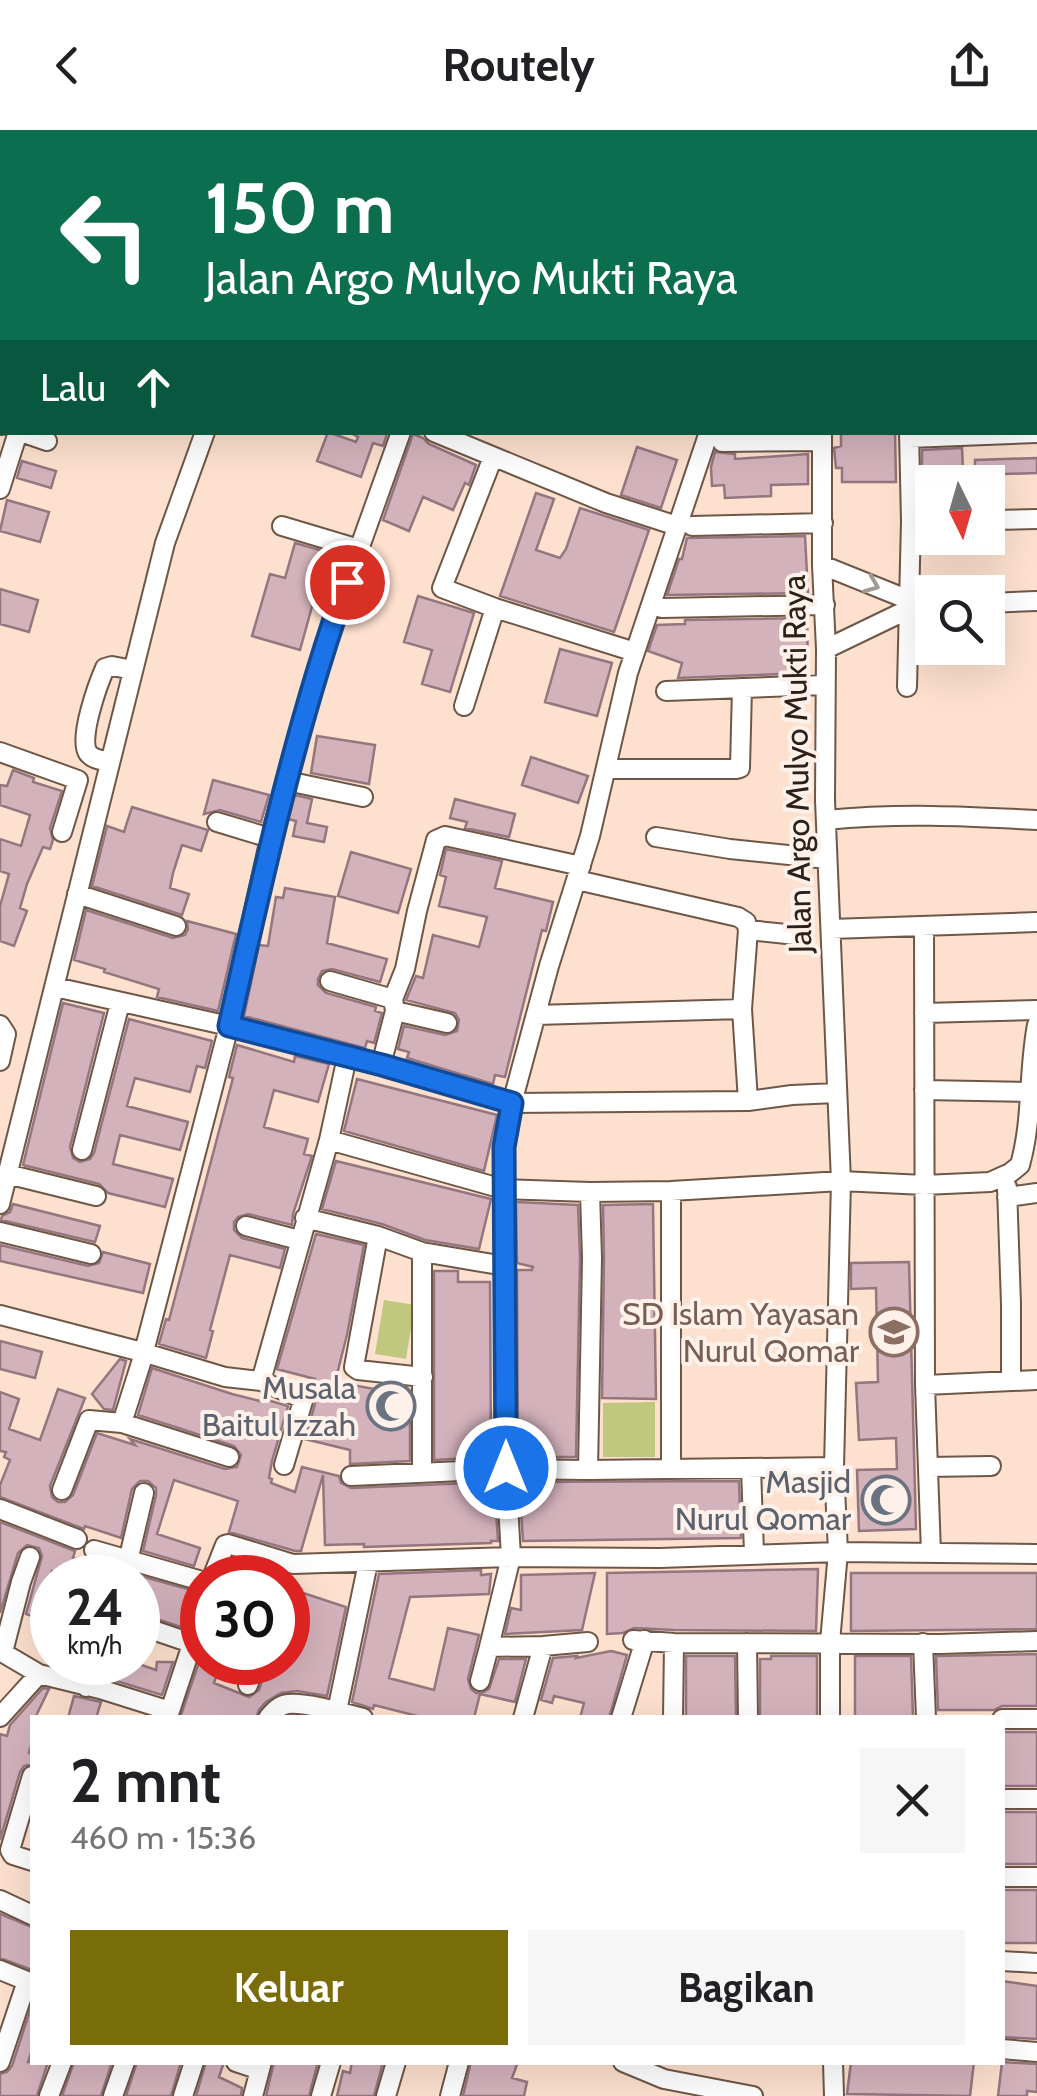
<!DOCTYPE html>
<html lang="id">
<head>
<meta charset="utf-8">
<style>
	:root { --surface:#fff; --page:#f6f6f6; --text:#202124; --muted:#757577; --accent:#786d08 }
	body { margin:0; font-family:Cabin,sans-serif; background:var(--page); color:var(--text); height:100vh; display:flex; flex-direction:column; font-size:38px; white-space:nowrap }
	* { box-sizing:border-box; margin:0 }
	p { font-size:32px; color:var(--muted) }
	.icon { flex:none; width:55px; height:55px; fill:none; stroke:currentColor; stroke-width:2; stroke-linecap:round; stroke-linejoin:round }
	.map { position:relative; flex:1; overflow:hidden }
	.details { position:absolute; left:30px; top:1585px; width:975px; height:350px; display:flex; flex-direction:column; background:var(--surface); border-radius:0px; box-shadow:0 10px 40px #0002 }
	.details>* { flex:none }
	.banner { position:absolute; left:0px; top:0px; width:1038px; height:305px; box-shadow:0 10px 40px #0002; background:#0b6e4f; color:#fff; overflow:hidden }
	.needle { width:65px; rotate:175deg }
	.tools { position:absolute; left:915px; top:335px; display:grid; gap:20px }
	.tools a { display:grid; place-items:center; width:90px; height:90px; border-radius:0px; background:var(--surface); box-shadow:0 10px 40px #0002; font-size:50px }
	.speed { position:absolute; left:30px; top:1425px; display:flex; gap:20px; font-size:50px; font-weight:700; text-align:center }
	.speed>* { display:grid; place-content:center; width:130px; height:130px; border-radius:50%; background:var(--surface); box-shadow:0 10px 40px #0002; line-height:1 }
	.speed small { font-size:25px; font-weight:400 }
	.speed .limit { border:15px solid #d22; background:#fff; color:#111 }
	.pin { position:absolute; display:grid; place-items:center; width:85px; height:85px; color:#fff; margin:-42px; border:5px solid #fff; border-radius:50%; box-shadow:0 2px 10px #0007 }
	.me { position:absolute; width:110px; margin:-55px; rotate:0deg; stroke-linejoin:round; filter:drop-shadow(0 0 8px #0008) }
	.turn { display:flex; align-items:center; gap:35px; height:210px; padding:0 40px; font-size:45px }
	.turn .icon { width:130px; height:130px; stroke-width:2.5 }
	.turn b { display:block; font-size:70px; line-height:85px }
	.then { display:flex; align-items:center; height:95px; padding:0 40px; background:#0003; gap:20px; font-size:38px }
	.round { display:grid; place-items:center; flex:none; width:105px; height:105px; border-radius:0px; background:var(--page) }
	.overview { display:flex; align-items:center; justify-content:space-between; height:170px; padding:0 40px }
	h1 { font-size:60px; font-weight:700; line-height:75px }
	.button { display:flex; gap:20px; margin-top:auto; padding:20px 40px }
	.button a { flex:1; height:115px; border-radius:0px; background:var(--accent); color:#fff; font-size:40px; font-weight:700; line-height:115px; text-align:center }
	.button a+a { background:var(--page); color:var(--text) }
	header { display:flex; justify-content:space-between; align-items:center; height:130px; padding:0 40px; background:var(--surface); font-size:45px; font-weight:700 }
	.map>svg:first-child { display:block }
</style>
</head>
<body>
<header><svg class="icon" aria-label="back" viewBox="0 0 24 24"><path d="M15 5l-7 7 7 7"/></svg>Routely<svg class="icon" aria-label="share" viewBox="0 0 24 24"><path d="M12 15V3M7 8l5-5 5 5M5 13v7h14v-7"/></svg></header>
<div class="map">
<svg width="1037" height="1966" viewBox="0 0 1037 1966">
	<rect width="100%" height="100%" fill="#fde0ce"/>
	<path fill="#c0c77f" d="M384,1170L415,1175L406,1229L375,1224Z
		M655,1272V1327H603V1273Z"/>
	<path fill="#d4b2bc" stroke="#94767f" stroke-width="2.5" d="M328,302L356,312L358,307L349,302L387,304L383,316L373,313L361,347L317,331Z
		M841,302H895L896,352H842V338H836L834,318L841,316Z
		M413,304L423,308L429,314L476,335L469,355L465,353L453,380L423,367L409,401L383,390Z
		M637,317L677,330L661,378L621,365Z
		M962,318L963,339H949L950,345L922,347V320Z
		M715,322L735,324V329L808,324V354L771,355V366L725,368L724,355L712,356L711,337Z
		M1037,328V343L975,345V330Z
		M22,331L56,341L51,358L17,348Z
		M536,363L554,369L536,420L560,428L566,419L580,378L649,400L614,502L500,466Z
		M7,370L49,382L40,412L0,401Z
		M805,406L808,463L667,465L679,429H682L687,408Z
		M295,413L327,422L300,520L252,506L270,444L285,448Z
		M0,459L38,470L29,502L0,494Z
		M418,466L474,483L450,562L422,554L432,520L404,512Z
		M807,488L808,543L678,548L682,533L648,521L657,495L685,494V490Z
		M560,519L612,533L597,586L545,572Z
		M317,606L375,615L369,654L311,643Z
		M531,627L588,646L578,673L522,655Z
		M13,640L34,648L33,652L62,661L50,698L53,710L50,719L43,717L27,754L20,778L27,781L14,816L0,811V776L9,744L0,741V709L21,716L30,685L0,675V655L7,656Z
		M213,650L269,665L261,692L220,680L204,684Z
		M295,665L312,669L307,693L327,697L324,712L293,706L296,691L288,689Z
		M455,669L515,684L509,707L465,698L467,692L450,688Z
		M132,677L208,700L201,721L182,715L173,743L170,758L189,764L182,785L92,756L107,696L124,702Z
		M446,719L502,731L495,758L553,772L546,801L542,800L505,947L495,945L493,954L407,928L409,922L398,919L404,896L445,905L457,901L459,890L455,883L406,870L416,846L423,848L433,805L479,817L487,787L439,776L446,747L440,745Z
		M351,722L411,739L398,783L338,766Z
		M285,758L335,767L327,813L387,829L380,852L332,839L322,841L318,849V855L326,863L376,877L375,881L382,883L374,913L367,911L365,918L244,886L259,815L268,816L276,767L283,768Z
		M86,780L173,808L185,805L188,799L187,791L236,804L218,881L157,867L159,859L104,842L105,839L74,830Z
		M63,873L104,883L70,1017L73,1028L80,1032L90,1029L94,1023L129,889L212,911L205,938L197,936L190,962L135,948L127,976L188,992L180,1020L120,1005L113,1034L173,1049L165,1077L108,1063L99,1054L23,1035Z
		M237,915L294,932L295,926L329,934L318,972L274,960L264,997L308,1009L304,1024L312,1026L293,1084L292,1095L248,1084L238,1087L234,1092V1100L242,1108L285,1119L280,1138L230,1125L210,1200L213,1201L206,1228L159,1214L166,1189L169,1190L233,948L229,947Z
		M357,949L497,985L484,1041L344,1001Z
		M336,1031L491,1069L479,1119L425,1110L382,1094L322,1079Z
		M516,1072L578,1075L580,1128L576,1327H518L517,1140H532L533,1137L517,1133Z
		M13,1074L100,1096L95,1112L1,1090L2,1086L10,1082Z
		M653,1074L656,1269L602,1268L604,1128L603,1075Z
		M316,1104L364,1115L347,1205L335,1252L380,1260L384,1257H398L410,1265V1331L350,1334V1320L305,1309L315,1274L312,1262L315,1249L277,1239Z
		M0,1115L88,1136L99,1133L103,1122L150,1134L143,1163L0,1131Z
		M909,1132L916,1399L859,1401L857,1340L897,1339L896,1308L859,1310L856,1253L878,1252L876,1158L851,1159V1133Z
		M434,1141H458V1152H490L491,1327L434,1330Z
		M0,1211L42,1222L35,1248L0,1239Z
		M120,1229L126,1231L113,1280L104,1279L92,1264Z
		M152,1238L232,1264L260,1271L261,1268L288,1276L272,1331L269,1348L272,1349L271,1353L295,1362L302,1337L339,1346L341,1353L351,1358L494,1352L498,1411H491V1413L364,1417V1414L325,1415L323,1345L301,1421H295L229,1402L238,1371L174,1350L157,1404L200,1418L194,1436L143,1421L156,1365V1358L148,1351H140L132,1359L121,1408L85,1396L84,1399L0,1367V1355L10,1330L4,1327L6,1322L0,1321V1262L19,1269L9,1299L40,1310L58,1259L85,1268L50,1356L52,1367L58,1372H65L73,1365L97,1303L135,1315L130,1309L225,1339L237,1337L241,1325L234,1316L138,1285Z
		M739,1351L741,1408L523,1411L519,1352Z
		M0,1392L75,1421L73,1428L113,1439L112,1448H70L52,1441V1481L48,1492L26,1484L42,1426L39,1418L27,1415L18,1423L0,1483Z
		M233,1429L280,1443L279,1448H226Z
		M818,1439L816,1501L674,1500L634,1498L623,1503L607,1504V1443Z
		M481,1440V1445L491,1444L489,1464L410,1467L389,1548L434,1560L448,1498L479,1505L468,1549L471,1559L476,1563H482L489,1559L499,1529H526L515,1572L480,1564L474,1588H425L374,1575L373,1579L352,1572L379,1444Z
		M595,1443L582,1500L505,1504L511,1478L521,1480V1445Z
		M851,1443H1037V1499L851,1501Z
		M137,1445L202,1463V1472L193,1475L184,1498L138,1483Z
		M288,1458L346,1477L327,1566L297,1561L281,1563L266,1572L259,1580L256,1588H180L199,1532H221L214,1553L249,1567L259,1560L268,1532H288Z
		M611,1521L627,1525L609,1588H580L584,1573L554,1566L552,1573L541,1570L553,1528L577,1526L576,1528Z
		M1037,1524V1576H1002L994,1580H938L936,1526Z
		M686,1526H735L736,1588H686Z
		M771,1526H817V1588H760V1529H771Z
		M855,1526H911L913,1588H855Z
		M108,1532H133L156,1540L157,1532H173L162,1565L103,1547Z
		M43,1558L49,1559L35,1588H32V1611L29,1623L32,1624V1634L24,1636L20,1642L0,1710V1604L7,1606L10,1595Z
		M74,1566L101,1572L96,1588H68Z
		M1002,1602H1037V1656H1002Z
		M1002,1682H1037V1734H1002Z
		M1002,1760H1037V1813H1002Z
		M0,1784L32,1797V1840L0,1828Z
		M1002,1851L1037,1856V1909L1002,1907Z
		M32,1874V1920L28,1932H48L37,1966H0V1944L7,1942L12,1936Z
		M74,1932H112L101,1966H62Z
		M137,1932H181L171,1966H126Z
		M206,1932H224L219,1947L242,1958L241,1966H196Z
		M274,1932H318L309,1966H266Z
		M352,1932H383L374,1966H337L343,1941L350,1943Z
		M471,1932H518L512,1948L527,1952L524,1966H463Z
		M851,1932H974L970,1966L847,1964Z
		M1002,1932L1037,1934V1962L1027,1961V1966H998Z"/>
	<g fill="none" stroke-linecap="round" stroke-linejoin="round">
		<g stroke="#6f5747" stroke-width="22">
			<path id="minor" d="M71,0L78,2
				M533,0V2
				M885,0L897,2
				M949,0V2
				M309,2L310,0
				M436,2V0
				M605,2L606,0
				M868,2L869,0
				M1005,2V0
				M1035,7H1037
				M0,120L2,121
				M0,295H2
				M21,302L47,311
				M434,302L606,373L677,396
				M822,302V435L826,519L825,670L841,1051L834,1337L838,1422L830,1512V1588
				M909,308L1037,303
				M722,312L821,311
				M493,327L442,458L495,478L635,522
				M0,359L18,302
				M988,390L1037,389
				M282,396L359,419
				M692,396L823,393
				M822,435L919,474
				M988,473L1037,471
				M662,478L825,475
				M826,519L909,479L922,475H932
				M907,557L911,391L909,302
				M666,561L824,555
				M464,576L495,478
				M0,622L78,650L62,702
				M110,632C103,630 93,630 88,623C78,609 98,554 105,538L112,536L133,540
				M607,639H736L740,638L742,558
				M287,651L363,667
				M826,690C898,683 964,686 1037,690
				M656,707L730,719L827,729
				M270,708L324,517L401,302
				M577,750L738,787L746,792L748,800L742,879L748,971
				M77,764L176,796
				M924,796L925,1255L931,1423
				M831,799L1037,792
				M748,800L796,805
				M330,851L393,869
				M55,857L229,896L381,935L512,973L748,971L792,965L836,963
				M395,881L447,893
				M924,883L1037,880
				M536,885L742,879
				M0,895L6,904L0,931
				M381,935L395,881L393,869L405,839L417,781L436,710L445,706L581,736
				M924,960L1028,962
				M329,1010L503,1059L590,1062L671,1061L841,1051L924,1055L990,1052L1010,1043L1020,1035C1033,989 1028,942 1037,895
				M82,1020L120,873
				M7,1044L96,1066
				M1007,1057L1011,1174V1250
				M671,1061V1338
				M1007,1067L1037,1063
				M0,1074L165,413L205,302
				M305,1088L378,1106L422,1122L505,1136
				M246,1096L299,1110
				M0,1102L91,1124
				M378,1106L354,1237L358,1240L423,1247
				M0,1185L142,1222L225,1247L261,1251L329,1010L347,927
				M261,1251L301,1268L303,1271L284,1335
				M925,1255L1037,1250
				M122,1293L229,1327
				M928,1337L991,1336
				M751,1338L754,1423
				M588,1340L592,1128L590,1062
				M422,1341V1122
				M351,1346L506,1339L588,1340L834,1337
				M62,1360L89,1290L122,1293L141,1233L229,896L270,708L217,692
				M0,1379L77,1409
				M94,1420L202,1451
				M124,1448L144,1363
				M212,1448L225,1415L228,1414L293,1434L511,1427L660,1428L838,1422L1037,1424
				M138,1495L194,1514
				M633,1510L674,1513L940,1514L1037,1511
				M588,1512L543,1516L489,1517L511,1427L506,1339L503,1017L512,973L549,836L590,706L628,543L709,302
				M747,1513L748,1588
				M923,1513L926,1588
				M0,1521L39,1544L0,1587
				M3,1522L21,1452L30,1427
				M39,1544L100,1559L170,1581L202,1484
				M480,1551L489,1517
				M248,1555L256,1532
				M86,1557L96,1532
				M337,1581L368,1433
				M268,1588C274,1581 279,1575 288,1574C307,1572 344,1583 363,1588
				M523,1588L543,1516
				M621,1588L645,1510
				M673,1588L674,1513
				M1002,1589H1037
				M32,1646L10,1720L13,1725L32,1731
				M1002,1669H1037
				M1002,1747H1037
				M0,1770L32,1785
				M1002,1831L1037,1833
				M0,1840L32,1853
				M1002,1919L1037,1922
				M0,1932L27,1851
				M236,1932L260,1940
				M623,1932L664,1949L753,1966
				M833,1932L834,1966
				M49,1966L62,1932
				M113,1966L125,1932
				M183,1966L194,1932
				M253,1966L262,1932
				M321,1966L331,1932
				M386,1966L396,1932
				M450,1966L459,1932"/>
		</g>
		<use href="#minor" stroke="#fff" stroke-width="18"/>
	</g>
	<defs><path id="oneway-chevron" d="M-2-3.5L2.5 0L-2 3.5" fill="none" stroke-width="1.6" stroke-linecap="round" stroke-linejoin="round" transform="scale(2.5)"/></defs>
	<use stroke="#a09b98" href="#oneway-chevron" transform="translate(872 455) rotate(22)"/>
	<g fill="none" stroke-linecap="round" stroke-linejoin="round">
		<g stroke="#114b97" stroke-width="25">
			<path id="route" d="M347,452C295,597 263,746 229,896L382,935L512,973L504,1017L506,1338"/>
		</g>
		<use href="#route" stroke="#1a73e8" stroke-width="18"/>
	</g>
	<defs>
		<g id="school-ring" transform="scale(2.5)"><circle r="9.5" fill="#fdf1ea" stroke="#8d6e63" stroke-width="1.5"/><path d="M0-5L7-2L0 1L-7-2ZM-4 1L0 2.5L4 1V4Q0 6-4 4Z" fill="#8d6e63"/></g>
		<g id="mosque-ring" transform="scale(2.5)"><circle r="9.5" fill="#fdf1ea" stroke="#6b7280" stroke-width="1.5"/><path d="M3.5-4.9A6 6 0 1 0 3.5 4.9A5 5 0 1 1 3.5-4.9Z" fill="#6b7280"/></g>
	</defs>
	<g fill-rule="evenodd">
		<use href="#school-ring" x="894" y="1202"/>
		<use href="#mosque-ring" x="391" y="1276"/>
		<use href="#mosque-ring" x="886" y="1370"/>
	</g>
	<g text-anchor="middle" stroke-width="8" stroke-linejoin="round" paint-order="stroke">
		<g font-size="32" fill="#2c211a" stroke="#fdf1ea">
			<text transform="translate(797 634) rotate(-91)" y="11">Jalan Argo Mulyo Mukti Raya</text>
		</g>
		<g font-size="32" fill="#785e54" stroke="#fdf1ea" text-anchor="end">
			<text x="859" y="1195">SD Islam Yayasan<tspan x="859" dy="37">Nurul Qomar</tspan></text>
		</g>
		<g font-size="32" fill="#5b616d" stroke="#fdf1ea" text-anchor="end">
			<text x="356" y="1269">Musala<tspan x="356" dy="37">Baitul Izzah</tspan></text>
			<text x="851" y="1363">Masjid<tspan x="851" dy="37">Nurul Qomar</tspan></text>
		</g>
	</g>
</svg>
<div class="tools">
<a><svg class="needle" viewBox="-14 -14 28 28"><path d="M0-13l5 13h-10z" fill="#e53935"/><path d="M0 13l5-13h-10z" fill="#757577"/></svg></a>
<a><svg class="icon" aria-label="search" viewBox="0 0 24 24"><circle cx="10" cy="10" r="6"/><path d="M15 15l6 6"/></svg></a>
</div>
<div class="speed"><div>24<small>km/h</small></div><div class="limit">30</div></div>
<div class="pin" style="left:347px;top:452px;background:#d93025"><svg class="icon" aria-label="arrive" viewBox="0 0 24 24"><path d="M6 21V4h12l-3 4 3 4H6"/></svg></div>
<svg class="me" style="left:506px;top:1338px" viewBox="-20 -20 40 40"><circle r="17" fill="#1a73e8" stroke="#fff" stroke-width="3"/><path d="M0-11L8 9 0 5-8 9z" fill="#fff"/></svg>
<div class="banner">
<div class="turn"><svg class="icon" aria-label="left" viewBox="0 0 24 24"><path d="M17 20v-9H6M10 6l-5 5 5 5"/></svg><div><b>150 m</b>Jalan Argo Mulyo Mukti Raya</div></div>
<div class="then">Lalu<svg class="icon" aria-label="ahead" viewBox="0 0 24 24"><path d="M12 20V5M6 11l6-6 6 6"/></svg></div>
</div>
<section class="details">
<div class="overview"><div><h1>2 mnt</h1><p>460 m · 15:36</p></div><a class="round"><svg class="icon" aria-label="close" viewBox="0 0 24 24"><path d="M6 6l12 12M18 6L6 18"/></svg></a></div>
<div class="button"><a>Keluar</a><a>Bagikan</a></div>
</section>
</div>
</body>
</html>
